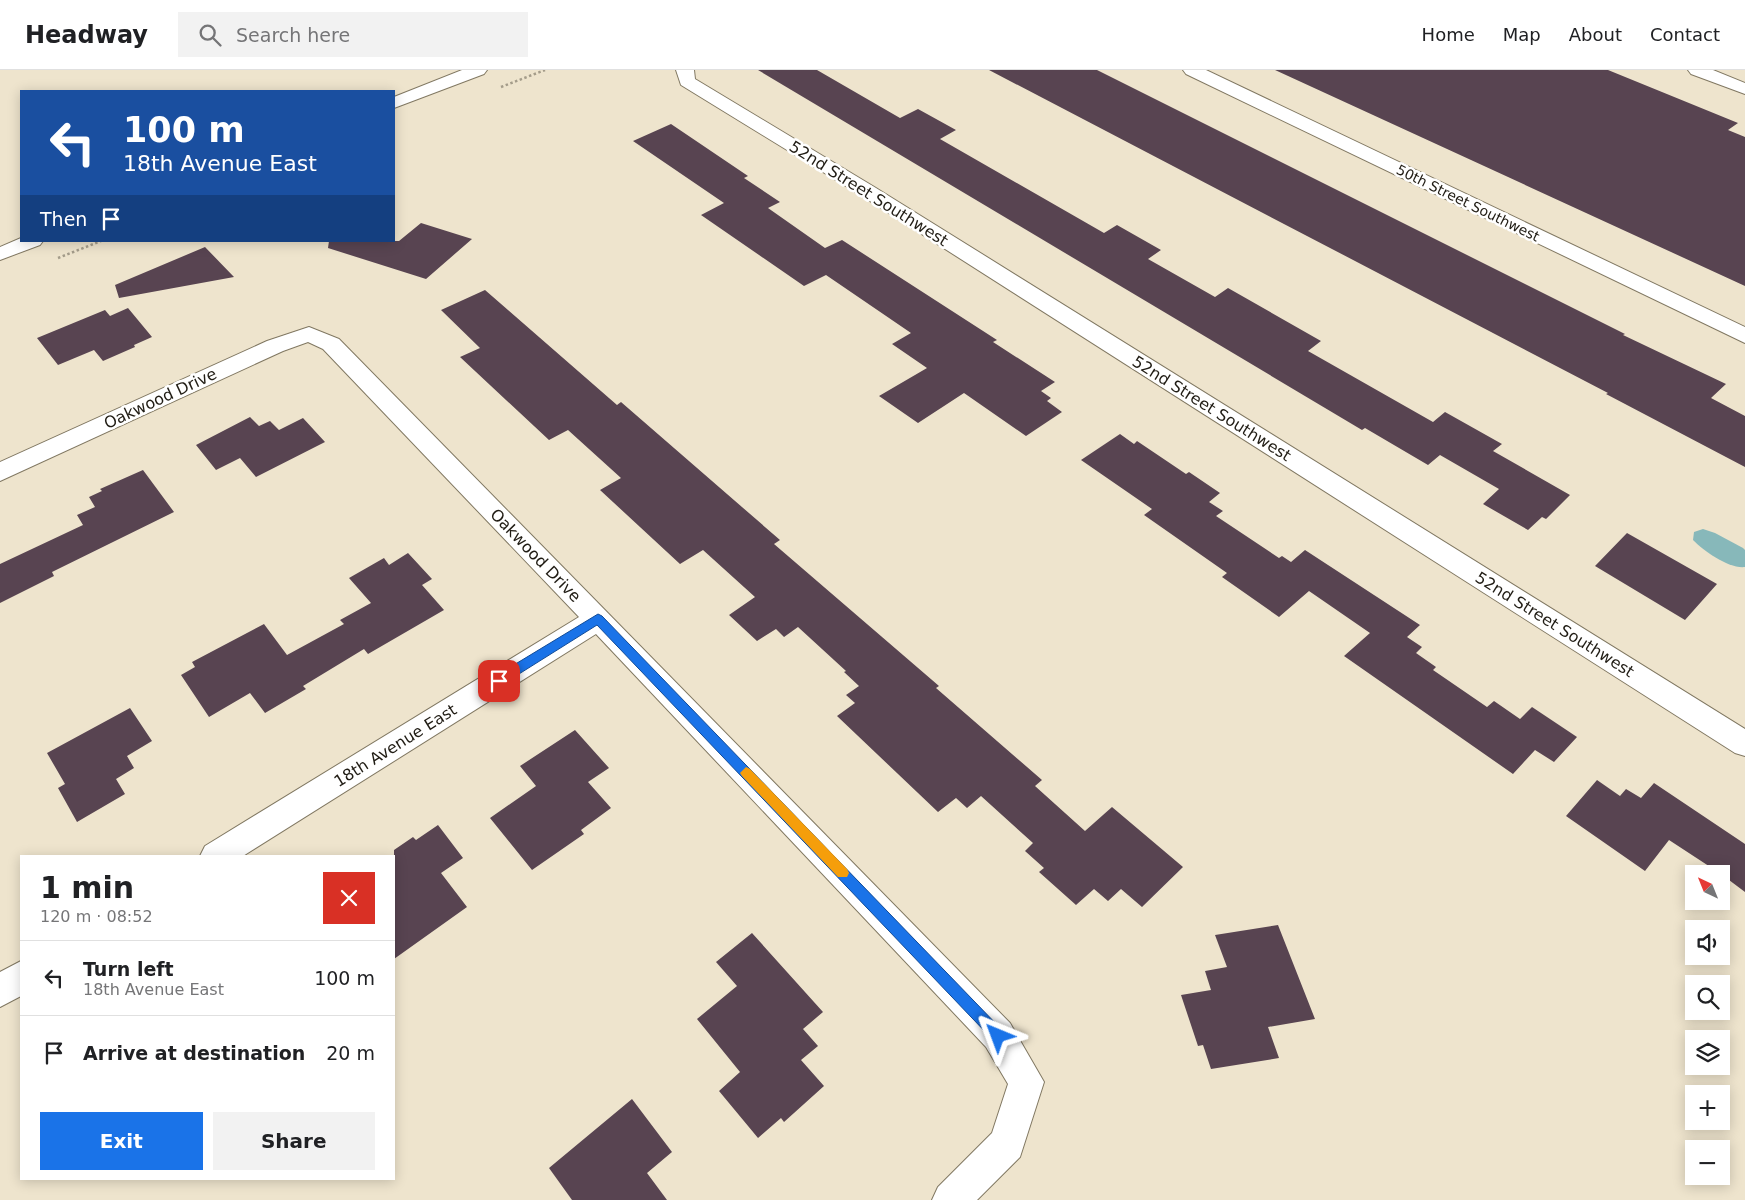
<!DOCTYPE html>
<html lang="en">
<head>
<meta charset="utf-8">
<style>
	:root { --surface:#fff; --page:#f2f2f2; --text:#202124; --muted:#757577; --line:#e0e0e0; --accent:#1a73e8 }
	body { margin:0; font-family:"DejaVu Sans",sans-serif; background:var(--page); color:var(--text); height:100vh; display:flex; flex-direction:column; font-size:19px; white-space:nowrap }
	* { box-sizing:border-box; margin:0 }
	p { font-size:16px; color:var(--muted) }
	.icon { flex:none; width:28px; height:28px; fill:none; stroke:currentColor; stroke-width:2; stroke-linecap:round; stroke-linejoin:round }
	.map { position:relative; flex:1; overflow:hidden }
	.drawer { position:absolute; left:20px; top:785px; width:375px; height:325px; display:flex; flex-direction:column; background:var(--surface); border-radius:0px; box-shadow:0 2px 12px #0003 }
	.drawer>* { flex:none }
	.banner { position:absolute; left:20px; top:20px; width:375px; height:152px; border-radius:0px; box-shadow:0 2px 12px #0003; background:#1a4fa0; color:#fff; overflow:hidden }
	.needle { width:32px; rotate:317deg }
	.buttons { position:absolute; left:1685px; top:795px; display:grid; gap:10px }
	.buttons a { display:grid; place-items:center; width:45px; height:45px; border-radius:0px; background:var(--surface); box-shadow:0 2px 12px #0003; font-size:25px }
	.pin { position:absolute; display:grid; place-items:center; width:42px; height:42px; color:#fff; margin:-21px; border-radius:10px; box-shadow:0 2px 8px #0006 }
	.me { position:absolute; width:55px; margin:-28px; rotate:316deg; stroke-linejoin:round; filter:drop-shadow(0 0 4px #0008) }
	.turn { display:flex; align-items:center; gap:18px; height:105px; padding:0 20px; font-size:22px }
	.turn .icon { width:65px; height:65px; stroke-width:2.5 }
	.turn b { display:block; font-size:35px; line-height:42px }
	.then { display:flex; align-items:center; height:48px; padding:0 20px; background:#0003; gap:10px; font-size:19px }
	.round { display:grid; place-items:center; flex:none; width:52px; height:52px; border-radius:0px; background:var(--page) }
	.head { display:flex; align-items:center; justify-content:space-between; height:85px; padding:0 20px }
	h1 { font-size:30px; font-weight:700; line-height:38px }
	.primary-button { display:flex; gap:10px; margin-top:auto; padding:10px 20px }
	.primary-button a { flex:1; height:58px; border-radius:0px; background:var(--accent); color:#fff; font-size:20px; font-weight:700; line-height:58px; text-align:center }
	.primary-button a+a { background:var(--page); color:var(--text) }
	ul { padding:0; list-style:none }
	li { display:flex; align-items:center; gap:15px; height:75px; padding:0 20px; border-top:1px solid var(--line) }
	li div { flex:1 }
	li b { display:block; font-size:19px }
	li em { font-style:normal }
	header { display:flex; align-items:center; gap:30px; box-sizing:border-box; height:70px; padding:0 25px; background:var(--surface); border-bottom:1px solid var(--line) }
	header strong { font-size:24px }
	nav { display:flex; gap:28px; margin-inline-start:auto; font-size:18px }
	.search { width:350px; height:45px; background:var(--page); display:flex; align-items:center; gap:12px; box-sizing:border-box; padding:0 18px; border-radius:0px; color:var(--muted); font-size:19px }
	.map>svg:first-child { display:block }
</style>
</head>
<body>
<header>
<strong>Headway</strong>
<div class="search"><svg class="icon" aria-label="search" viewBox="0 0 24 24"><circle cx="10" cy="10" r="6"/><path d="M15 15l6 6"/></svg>Search here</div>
<nav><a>Home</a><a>Map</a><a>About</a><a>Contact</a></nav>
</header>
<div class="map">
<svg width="1745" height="1130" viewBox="0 0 1745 1130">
	<rect width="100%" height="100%" fill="#eee4cd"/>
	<path fill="#87b8ba" d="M1703,459L1715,463L1743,478L1745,480V497C1729,499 1704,481 1693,470L1694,462Z"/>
	<path fill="#584451" d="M758,0H817L900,48L918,39L956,60L940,69L1104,163L1117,155L1161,180L1148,189L1215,227L1228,218L1321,271L1308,281L1433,352L1445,342L1502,374L1493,381L1570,425L1546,449L1542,447L1528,460L1483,434L1499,419L1440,385L1428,395L1365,358L1362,360Z
		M989,0H1097L1625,264L1623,265L1726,314L1711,328L1745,346V397L1606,324L1608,323Z
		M1275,0H1608L1738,53L1728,60L1745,67V216Z
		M671,54L748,106L744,108L780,132L768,138L825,178L842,170L997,270L993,272L1055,312L1041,321L1051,328L1047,331L1062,342L1026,366L964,323L918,353L879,326L927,298L892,274L911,263L826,205L804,216L701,145L724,133L633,71Z
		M421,153L472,169L426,209L328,178L329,171H399Z
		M205,177L234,207L119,228L115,215Z
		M485,220L617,335L621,332L780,470L774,474L939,616L936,618L1042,710L1035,716L1085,761L1112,737L1183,797L1142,837L1121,819L1108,831L1094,819L1076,835L1039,802L1044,798L1025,781L1033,773L981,726L967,738L956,728L938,742L837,646L855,633L846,625L859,616L844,602L846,601L798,557L784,567L776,559L757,571L729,545L755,527L703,480L680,494L600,420L621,408L568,360L549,370L460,287L480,278L441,240Z
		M128,238L152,267L134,275L135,277L103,291L94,280L58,295L37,268L105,240L110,246Z
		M250,347L259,356L270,351L279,360L303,348L325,372L256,407L240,388L216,400L196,375Z
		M1120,364L1134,374L1137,371L1186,404L1189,402L1220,423L1209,432L1223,441L1216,446L1279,488L1282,486L1291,492L1305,480L1420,555L1407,567L1422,577L1416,583L1436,597L1433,600L1487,637L1494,631L1520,649L1532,637L1577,667L1554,692L1535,680L1513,704L1344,586L1370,563L1309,521L1279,547L1222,507L1227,503L1144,445L1152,439L1081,390Z
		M143,400L174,442L52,502L54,506L0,533V494L83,455L77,445L95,437L89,427L102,421L100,419Z
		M1627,463L1717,514L1685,550L1595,496Z
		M408,483L432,509L422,515L444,540L368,584L364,579L303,616L306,619L265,643L250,623L209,647L181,605L195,597L192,592L264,554L287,585L344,554L340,550L371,533L349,508L384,488L389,495Z
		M130,638L152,671L127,686L134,698L116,709L125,724L77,752L58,718L65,714L47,683Z
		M575,660L609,698L588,712L611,738L581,760L584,764L532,800L490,748L536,716L520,696Z
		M1597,710L1620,726L1626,719L1641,728L1654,713L1745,774V822L1721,804L1669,770L1645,801L1566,746Z
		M438,755L463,788L441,803L467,837L394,889V780L413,767L416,770Z
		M1278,855L1315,949L1268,957L1279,988L1211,999L1203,975L1198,976L1181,925L1211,920L1205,901L1227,897L1215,865Z
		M752,863L823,942L803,959L818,976L801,990L824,1016L784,1052L781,1048L758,1068L719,1021L740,1002L697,949L737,916L716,892Z
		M632,1029L672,1082L647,1103L667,1130H572L549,1098Z"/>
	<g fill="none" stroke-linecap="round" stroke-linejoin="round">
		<g stroke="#817862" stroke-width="2">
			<path id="minor" d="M676,0H694L695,9L876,118L1745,659V686L1735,683L862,126L681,15Z
				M1183,0H1206L1745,257V273L1186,4Z
				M1688,0H1713L1745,13V24L1691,4Z
				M309,257L339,269L1010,953L1044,1012L1020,1087L977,1130H932L938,1117L992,1063L1008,1014L986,977L596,564L243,786H200L205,776L579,547L323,279L308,272L283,281L0,411V392L267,271Z
				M21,891V926L0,937V902Z"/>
		</g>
		<g stroke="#817862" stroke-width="2">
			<path id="tertiary" d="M462,0H487L484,4L394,38V27Z
				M21,168V171H43L40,175L0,190V177Z"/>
		</g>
		<path stroke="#a49c8a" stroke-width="2.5" stroke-dasharray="2.5 2.5" stroke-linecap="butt" d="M501,17L545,0
			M58,188L101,171"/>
		<use href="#minor" fill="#fff" fill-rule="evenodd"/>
		<use href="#tertiary" fill="#fff" fill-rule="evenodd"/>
	</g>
	<path fill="#1a73e8" stroke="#114b97" d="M598,544L602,546L1003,961L1006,966L1003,970L998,973L993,970L597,555L503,614H494V607Z"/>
	<path fill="#f59e0b" d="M746,697L750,699L847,799L849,803L847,807H838L742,706L740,703Z"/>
	<g text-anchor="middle" stroke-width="5" stroke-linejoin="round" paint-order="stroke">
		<g font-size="14" fill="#201c14" stroke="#fff">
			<text transform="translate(1468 133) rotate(26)" y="5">50th Street Southwest</text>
		</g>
		<g font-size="16" fill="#201c14" stroke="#fff">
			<text transform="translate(869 123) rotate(32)" y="6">52nd Street Southwest</text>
			<text transform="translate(160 328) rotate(-25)" y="6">Oakwood Drive</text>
			<text transform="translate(1212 338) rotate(32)" y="6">52nd Street Southwest</text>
			<text transform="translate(536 485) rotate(46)" y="6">Oakwood Drive</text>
			<text transform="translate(1555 554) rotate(32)" y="6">52nd Street Southwest</text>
			<text transform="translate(395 675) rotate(-32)" y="6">18th Avenue East</text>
		</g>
	</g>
</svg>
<div class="buttons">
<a><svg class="needle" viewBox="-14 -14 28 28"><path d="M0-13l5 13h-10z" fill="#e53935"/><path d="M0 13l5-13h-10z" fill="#757577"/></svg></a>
<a><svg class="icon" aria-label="sound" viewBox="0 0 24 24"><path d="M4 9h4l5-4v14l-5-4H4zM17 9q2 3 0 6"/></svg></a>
<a><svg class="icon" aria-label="search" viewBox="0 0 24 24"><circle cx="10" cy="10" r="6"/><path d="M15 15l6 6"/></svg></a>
<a><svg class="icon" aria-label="layers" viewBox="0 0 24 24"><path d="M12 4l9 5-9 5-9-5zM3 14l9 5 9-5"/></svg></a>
<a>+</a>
<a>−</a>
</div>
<div class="pin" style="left:499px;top:611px;background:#d93025"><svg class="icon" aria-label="arrive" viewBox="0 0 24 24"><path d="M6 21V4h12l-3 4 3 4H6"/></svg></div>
<svg class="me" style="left:998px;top:966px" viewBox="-20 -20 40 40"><path d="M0-17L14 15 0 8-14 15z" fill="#1a73e8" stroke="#fff" stroke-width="4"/></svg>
<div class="banner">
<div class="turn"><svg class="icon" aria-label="left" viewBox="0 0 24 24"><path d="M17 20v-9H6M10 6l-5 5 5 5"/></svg><div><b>100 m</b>18th Avenue East</div></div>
<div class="then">Then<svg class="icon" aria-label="arrive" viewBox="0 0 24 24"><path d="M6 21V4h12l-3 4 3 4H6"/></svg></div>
</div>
<section class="drawer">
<div class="head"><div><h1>1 min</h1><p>120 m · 08:52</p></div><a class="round" style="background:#d93025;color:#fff"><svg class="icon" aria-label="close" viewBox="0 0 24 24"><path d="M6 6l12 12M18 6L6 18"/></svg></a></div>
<ul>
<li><svg class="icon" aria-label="left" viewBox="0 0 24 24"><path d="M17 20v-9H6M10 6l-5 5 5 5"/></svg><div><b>Turn left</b><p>18th Avenue East</p></div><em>100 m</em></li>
<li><svg class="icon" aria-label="arrive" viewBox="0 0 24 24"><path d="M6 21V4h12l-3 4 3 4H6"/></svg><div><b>Arrive at destination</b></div><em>20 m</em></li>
</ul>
<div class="primary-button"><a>Exit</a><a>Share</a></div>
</section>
</div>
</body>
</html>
